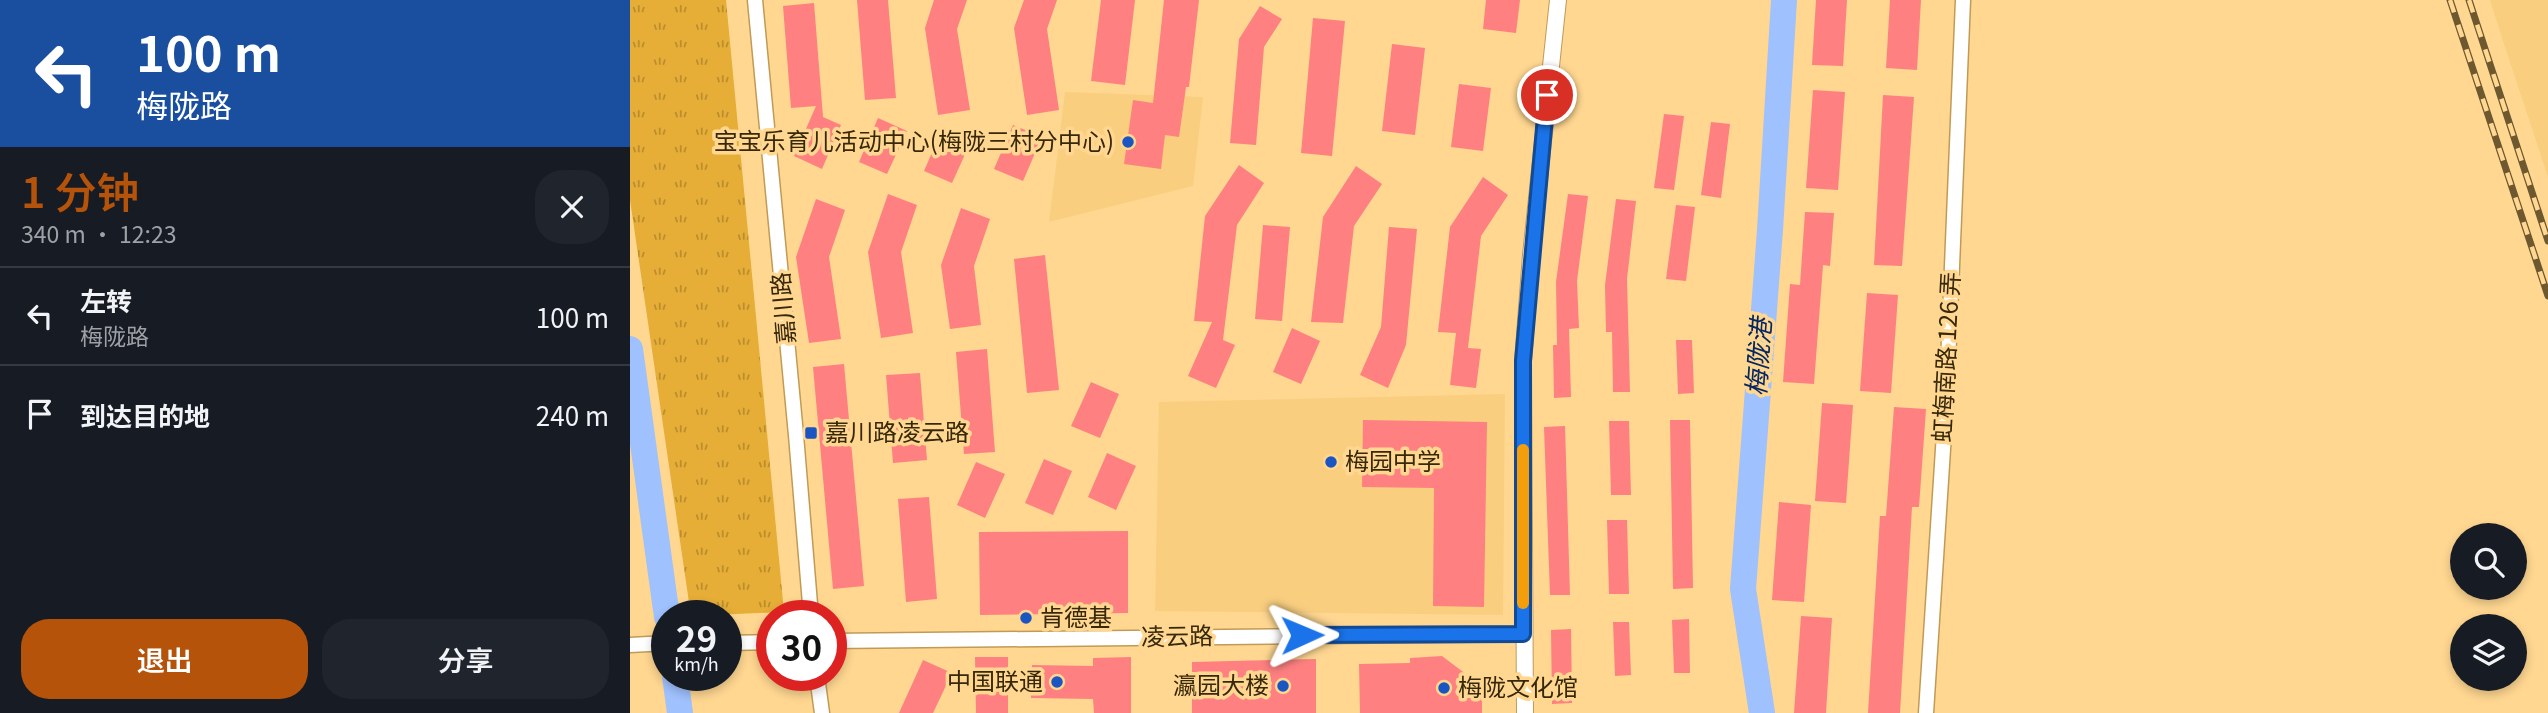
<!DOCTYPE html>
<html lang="zh">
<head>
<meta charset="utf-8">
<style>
	:root { --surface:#171b24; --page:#20242c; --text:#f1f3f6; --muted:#9ea1a6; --line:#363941; --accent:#b45309 }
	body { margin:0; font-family:Georgia,"Noto Sans SC",serif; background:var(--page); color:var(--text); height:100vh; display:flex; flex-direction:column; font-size:26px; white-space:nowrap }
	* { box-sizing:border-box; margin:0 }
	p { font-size:23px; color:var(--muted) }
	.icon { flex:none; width:38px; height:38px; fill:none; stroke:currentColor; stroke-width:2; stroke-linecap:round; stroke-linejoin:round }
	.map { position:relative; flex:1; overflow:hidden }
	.details { display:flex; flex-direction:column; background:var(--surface); width:630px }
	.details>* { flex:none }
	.top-card { background:#1a4fa0; color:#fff; overflow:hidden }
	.tools { position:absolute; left:1820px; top:523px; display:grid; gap:14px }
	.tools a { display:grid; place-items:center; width:77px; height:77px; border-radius:50%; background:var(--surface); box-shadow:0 4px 10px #0003; font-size:35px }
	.speed { position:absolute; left:21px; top:600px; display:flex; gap:14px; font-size:35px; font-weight:700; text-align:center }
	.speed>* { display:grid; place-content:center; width:91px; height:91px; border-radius:50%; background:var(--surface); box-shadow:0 4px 10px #0003; line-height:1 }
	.speed small { font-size:18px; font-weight:400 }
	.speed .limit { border:10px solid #d22; background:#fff; color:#111 }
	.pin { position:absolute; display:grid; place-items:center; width:60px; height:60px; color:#fff; margin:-30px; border:4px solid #fff; border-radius:50%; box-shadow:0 2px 7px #0007 }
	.me { position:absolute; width:77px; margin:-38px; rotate:89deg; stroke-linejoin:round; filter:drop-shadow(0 0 5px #0008) }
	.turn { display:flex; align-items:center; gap:24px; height:147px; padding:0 21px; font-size:32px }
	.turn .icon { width:91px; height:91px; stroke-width:2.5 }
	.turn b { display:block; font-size:49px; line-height:60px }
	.round { display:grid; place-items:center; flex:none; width:74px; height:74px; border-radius:28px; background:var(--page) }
	.head { display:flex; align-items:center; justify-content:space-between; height:119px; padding:0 21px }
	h1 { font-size:42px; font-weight:600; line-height:52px; color:var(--accent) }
	.button { display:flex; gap:14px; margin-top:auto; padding:14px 21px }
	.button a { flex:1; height:80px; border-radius:28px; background:var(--accent); color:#fff; font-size:28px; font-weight:600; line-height:80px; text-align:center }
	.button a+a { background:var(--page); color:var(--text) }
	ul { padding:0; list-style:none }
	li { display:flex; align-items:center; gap:21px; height:98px; padding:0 21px; border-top:2px solid var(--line) }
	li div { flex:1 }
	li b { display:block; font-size:26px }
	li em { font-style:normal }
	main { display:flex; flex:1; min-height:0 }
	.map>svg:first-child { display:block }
</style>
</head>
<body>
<main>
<section class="details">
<div class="top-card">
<div class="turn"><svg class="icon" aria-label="left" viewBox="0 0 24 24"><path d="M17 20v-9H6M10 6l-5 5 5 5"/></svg><div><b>100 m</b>梅陇路</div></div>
</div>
<div class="head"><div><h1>1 分钟</h1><p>340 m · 12:23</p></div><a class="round"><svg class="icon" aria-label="close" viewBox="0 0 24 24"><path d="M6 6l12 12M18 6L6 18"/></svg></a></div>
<ul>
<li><svg class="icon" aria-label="left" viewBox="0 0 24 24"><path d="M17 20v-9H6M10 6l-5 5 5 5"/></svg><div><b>左转</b><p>梅陇路</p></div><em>100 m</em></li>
<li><svg class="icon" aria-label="arrive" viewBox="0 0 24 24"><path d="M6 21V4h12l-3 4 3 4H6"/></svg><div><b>到达目的地</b></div><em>240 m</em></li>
</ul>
<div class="button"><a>退出</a><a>分享</a></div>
</section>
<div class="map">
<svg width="1918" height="713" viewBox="0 0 1918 713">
	<defs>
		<pattern id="park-tufts" width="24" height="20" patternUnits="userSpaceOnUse" patternTransform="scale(1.75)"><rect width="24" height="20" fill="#e6ad37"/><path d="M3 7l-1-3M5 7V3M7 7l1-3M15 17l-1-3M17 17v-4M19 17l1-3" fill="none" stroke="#bb8d2d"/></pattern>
	</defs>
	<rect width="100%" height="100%" fill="#ffd791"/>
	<path fill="#f9ce7f" d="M1860,0H1918V177L1871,35Z
		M435,92L573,97L563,186L419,222Z
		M875,394L873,615L525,611L529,402Z"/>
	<path fill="url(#park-tufts)" d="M0,0H96L154,612L61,616L0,200Z"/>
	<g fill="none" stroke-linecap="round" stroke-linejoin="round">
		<path stroke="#9fc1fd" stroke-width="26" d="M0,349L37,617
			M45,676L50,713
			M1132,713L1113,589L1140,230L1154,0"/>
	</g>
	<path fill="#fe8080" d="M227,0H258L266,98L235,100Z
		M304,0H337L327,29L340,110L308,115L295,28Z
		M394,0H427L417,29L429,110L397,115L384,28Z
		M471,0H505L495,85L461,81Z
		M534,0H569L559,87H556L549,137L535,135L531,169L494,164L503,100L523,103Z
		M856,0H890L886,33L853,29Z
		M1186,0H1217L1213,66L1182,65Z
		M1260,0H1291L1287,70L1256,68Z
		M184,3L193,117L211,125L192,169L164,156L186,106L161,108L153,6Z
		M630,6L652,19L634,47L626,145L600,143L609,39Z
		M683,18L715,21L702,156L671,153Z
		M762,44L795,48L785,135L752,131Z
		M829,84L861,88L853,151L821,147Z
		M1183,90L1215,92L1208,190L1176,188Z
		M1253,95L1284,97L1272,266L1244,265Z
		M1034,114L1054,116L1044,190L1024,188Z
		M248,118L277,131L257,174L229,162Z
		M1081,122L1100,124L1091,198L1071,195Z
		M383,125L412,137L393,181L364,169Z
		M313,127L342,139L322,183L294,171Z
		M609,165L634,183L607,225L593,340L605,345L586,388L558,376L582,322L564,321L575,216Z
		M726,166L752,184L724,226L713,323L681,322L693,217Z
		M853,177L878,195L851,236L838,348L851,349L846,388L820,385L826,333L808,332L820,227Z
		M258,194L287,205L271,252L283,333L251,338L238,252Z
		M938,194L958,196L947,281L949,328L939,329L941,397L924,398L923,345H927L926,282Z
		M186,199L215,210L199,257L211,339L179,343L166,257Z
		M986,199L1006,201L997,279L1000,392H983L982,332H976L975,285Z
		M1046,205L1065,207L1056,281L1036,279Z
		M331,208L360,219L344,266L351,325L320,329L311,265Z
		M1175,212L1204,213L1200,266L1193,265L1184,384L1153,382L1160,284L1170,285Z
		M633,225L660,227L652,321L625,319Z
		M759,227L787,229L776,345L758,388L730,375L751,327Z
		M415,255L429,390L397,393L384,259Z
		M1237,293L1268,295L1261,393L1230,391Z
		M662,328L690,341L671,384L643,372Z
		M1046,340H1062L1064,393L1048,394Z
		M357,349L365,452L334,454L326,352Z
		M214,364L234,586L203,589L183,367Z
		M290,373L297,460L263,463L256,375Z
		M461,382L489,394L470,438L441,426Z
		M1192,403L1223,405L1216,503L1185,501Z
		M1264,407L1296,409L1289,507H1282L1270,713H1238L1250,516H1256Z
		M733,420L857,422L854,607L803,606L804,488L732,487Z
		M1040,420H1060L1063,588L1043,589Z
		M979,421H999L1001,495H981Z
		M935,426L940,595H920L914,427Z
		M477,453L506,466L486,510L458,497Z
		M414,459L442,471L423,515L395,503Z
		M346,462L375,474L355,518L327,505Z
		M299,497L307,599L276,602L268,499Z
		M1149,502L1181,505L1174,602L1142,600Z
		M977,520H997L999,594H979Z
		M498,531V613L350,615L349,532Z
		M1171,616L1202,618L1196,713H1164Z
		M1059,619L1060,673H1044L1042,620Z
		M983,622H999L1001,675L985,676Z
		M941,629L942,703L922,704L921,630Z
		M812,656L845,681L852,696V713H730L729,664L780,663V658Z
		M345,657H378V713H346Z
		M501,657V713H464L463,699L401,698L402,665L463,666V658Z
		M686,659V713H562V662Z
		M293,660L322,673L303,713H269Z"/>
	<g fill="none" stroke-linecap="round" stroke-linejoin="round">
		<g stroke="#c19b56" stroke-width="17">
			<path id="minor" d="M125,0L166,435L181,616
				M201,641L893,634
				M96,643L142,642
				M0,645L37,643
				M187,676L192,713
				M1296,713L1317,387L1333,0"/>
		</g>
		<g stroke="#c19b56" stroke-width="18">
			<path id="tertiary" d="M895,713L893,361L901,255L928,0"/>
		</g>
		<use href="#minor" stroke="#fff" stroke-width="14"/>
		<use href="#tertiary" stroke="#fff" stroke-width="16"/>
		<g stroke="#6d582f" stroke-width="7">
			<path id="rail" d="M1820,0L1918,296
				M1839,0L1918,241"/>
		</g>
		<use href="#rail" stroke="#ffd791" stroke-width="4.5" stroke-dasharray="13" stroke-linecap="butt"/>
	</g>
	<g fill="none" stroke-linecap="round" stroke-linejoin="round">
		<g stroke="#114b97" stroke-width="18">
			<path id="route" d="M672,635L893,634V361L917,95"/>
		</g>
		<use href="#route" stroke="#1a73e8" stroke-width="12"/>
		<path stroke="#f59e0b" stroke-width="12" d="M893,450V603"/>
	</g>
	<g fill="#1a55c1" stroke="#ffd791" stroke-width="2.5">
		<circle cx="498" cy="142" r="7"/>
		<rect x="174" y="426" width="14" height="14" rx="3.5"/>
		<circle cx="701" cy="462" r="7"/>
		<circle cx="396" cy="618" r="7"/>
		<circle cx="427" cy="682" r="7"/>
		<circle cx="653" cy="686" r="7"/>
		<circle cx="814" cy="688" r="7"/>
	</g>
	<g text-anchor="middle" stroke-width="7" stroke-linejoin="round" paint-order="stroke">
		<g font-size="24" fill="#37280a" stroke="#ffd791" text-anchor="start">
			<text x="484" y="150" text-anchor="end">宝宝乐育儿活动中心(梅陇三村分中心)</text>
			<text x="195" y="441">嘉川路凌云路</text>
			<text x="715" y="470">梅园中学</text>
			<text x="410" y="626">肯德基</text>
			<text x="413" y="690" text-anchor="end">中国联通</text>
			<text x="639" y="694" text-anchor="end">瀛园大楼</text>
			<text x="828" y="696">梅陇文化馆</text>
		</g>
		<g font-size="24" fill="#37280a" stroke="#ffd791">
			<text transform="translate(154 308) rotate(-95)" y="8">嘉川路</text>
			<text transform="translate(1317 357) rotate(-87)" y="8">虹梅南路 126 弄</text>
			<text transform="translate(547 637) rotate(-1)" y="8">凌云路</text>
		</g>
		<g font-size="26" font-style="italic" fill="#072761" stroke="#ffd791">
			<text transform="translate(1129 357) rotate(-86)" y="9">梅陇港</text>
		</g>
	</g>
</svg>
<div class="tools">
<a><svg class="icon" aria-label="search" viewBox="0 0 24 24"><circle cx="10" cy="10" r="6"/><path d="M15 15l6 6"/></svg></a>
<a><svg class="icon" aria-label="layers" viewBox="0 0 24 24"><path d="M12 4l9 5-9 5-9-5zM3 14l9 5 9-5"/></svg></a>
</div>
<div class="speed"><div>29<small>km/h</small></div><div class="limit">30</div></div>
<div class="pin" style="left:917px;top:95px;background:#d93025"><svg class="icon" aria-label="arrive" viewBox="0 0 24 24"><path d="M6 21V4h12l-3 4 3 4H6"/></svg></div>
<svg class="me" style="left:672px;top:635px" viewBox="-20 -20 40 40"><path d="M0-17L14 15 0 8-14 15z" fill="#1a73e8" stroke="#fff" stroke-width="4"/></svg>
</div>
</main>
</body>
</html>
